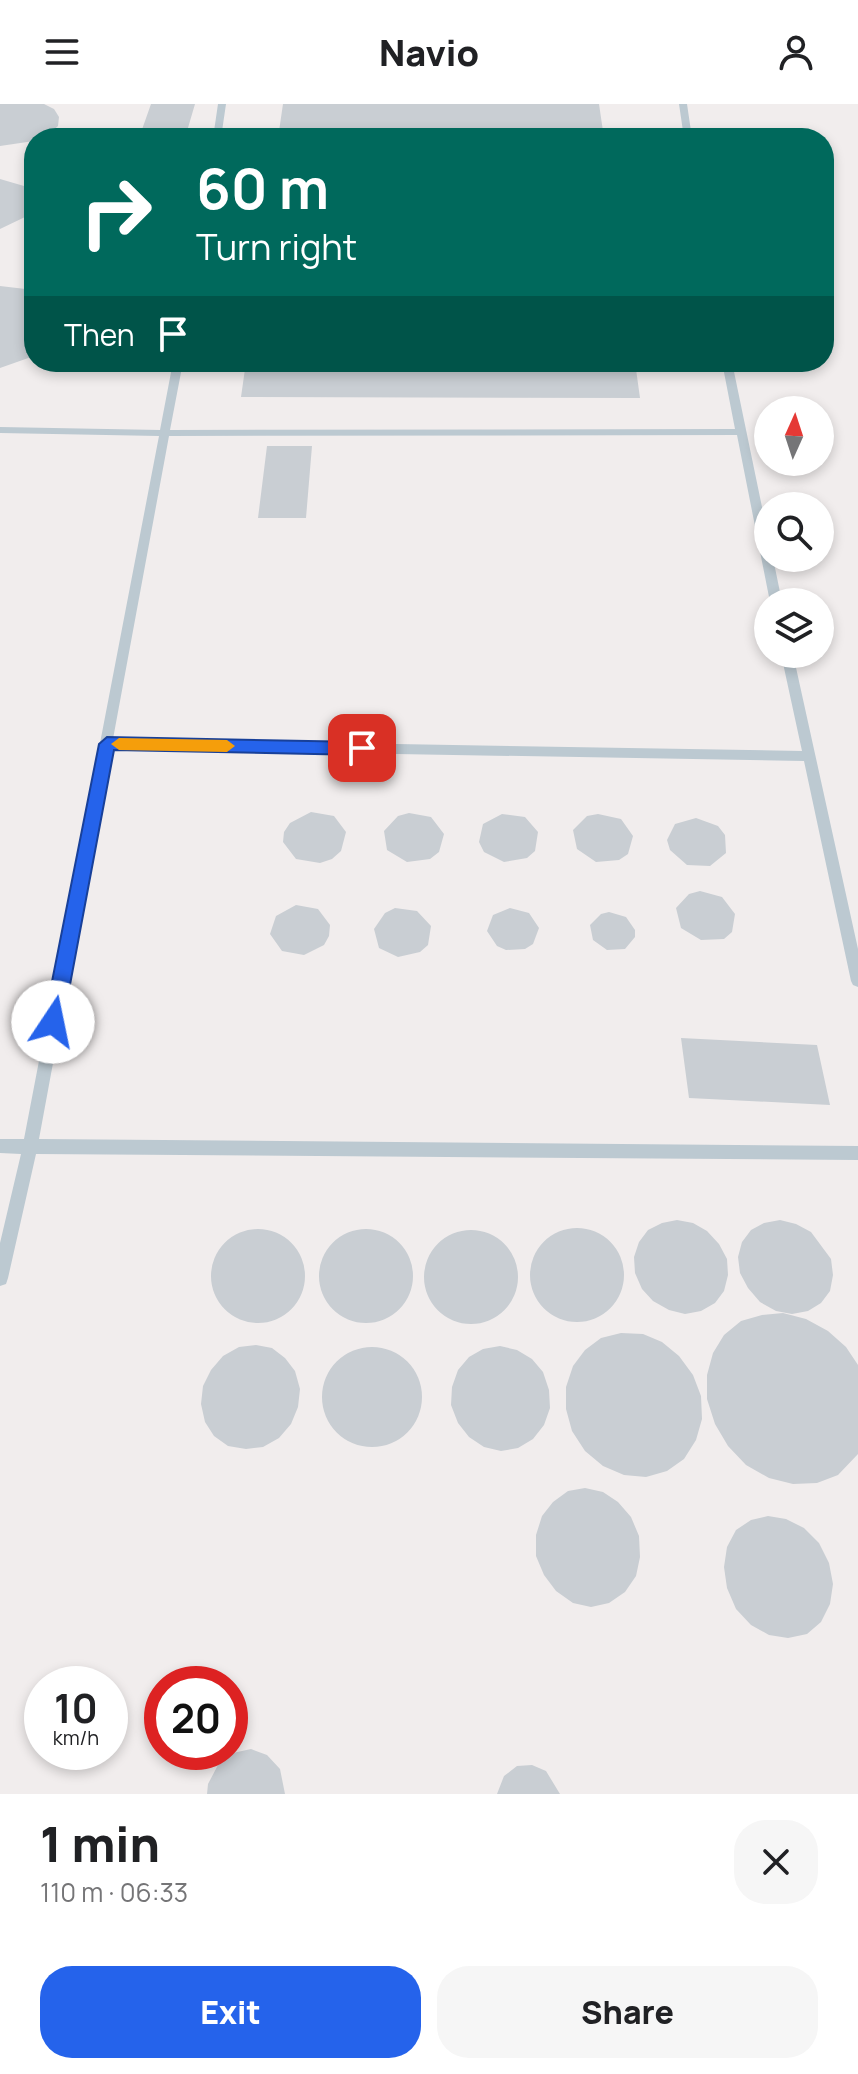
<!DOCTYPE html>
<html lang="en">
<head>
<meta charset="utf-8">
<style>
	:root { --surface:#fff; --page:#f6f6f6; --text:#202124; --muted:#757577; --accent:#2563eb }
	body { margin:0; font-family:Manrope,sans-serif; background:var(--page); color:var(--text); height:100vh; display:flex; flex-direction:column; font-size:30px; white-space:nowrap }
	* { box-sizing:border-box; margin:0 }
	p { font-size:26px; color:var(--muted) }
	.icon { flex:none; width:44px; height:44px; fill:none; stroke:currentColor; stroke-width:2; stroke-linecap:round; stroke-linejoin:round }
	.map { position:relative; height:1690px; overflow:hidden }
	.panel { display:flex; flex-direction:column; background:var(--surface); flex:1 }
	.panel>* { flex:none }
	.top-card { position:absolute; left:24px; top:24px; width:810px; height:244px; border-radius:32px; box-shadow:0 4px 12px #0003; background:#00695c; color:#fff; overflow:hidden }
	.needle { width:52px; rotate:3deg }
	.controls { position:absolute; left:754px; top:292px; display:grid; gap:16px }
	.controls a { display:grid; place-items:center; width:80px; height:80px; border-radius:50%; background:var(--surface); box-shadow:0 4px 12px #0003; font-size:40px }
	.speed { position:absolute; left:24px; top:1562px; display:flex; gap:16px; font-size:40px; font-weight:700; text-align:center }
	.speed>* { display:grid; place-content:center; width:104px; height:104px; border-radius:50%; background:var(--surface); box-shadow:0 4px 12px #0003; line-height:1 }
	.speed small { font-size:20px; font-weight:400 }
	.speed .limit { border:12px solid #d22; background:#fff; color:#111 }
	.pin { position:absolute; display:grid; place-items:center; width:68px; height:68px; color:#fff; margin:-34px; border-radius:16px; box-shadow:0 4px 12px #0006 }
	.me { position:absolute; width:88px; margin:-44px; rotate:11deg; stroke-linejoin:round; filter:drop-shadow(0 0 6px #0008) }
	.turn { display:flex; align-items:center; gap:28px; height:168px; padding:0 40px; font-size:36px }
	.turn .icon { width:104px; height:104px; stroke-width:2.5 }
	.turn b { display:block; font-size:56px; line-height:68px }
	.then { display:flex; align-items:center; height:76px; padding:0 40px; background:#0003; gap:16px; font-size:30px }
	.round { display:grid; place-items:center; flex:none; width:84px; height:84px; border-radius:32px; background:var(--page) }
	.summary { display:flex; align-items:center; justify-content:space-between; height:136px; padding:0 40px }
	h1 { font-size:48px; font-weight:800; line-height:60px }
	.button { display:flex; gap:16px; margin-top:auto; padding:16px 40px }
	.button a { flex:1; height:92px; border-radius:32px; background:var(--accent); color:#fff; font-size:32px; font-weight:800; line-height:92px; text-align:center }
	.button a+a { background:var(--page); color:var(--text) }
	header { display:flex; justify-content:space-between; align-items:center; height:104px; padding:0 40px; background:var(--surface); font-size:36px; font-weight:800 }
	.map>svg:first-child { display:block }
</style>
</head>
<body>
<header><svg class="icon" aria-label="menu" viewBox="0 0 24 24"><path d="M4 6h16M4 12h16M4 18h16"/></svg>Navio<svg class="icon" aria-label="person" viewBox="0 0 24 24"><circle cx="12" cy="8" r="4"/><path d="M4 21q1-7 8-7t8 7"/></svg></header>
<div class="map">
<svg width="858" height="1690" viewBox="0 0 858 1690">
	<rect width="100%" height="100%" fill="#f1eded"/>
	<path fill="#c9ced3" d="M0,0H44L54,5L59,13L58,22L49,30L34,34V37L0,42Z
		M151,0H195L185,34H139Z
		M283,0H599L604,34H278Z
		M0,75L24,82L32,91L33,102L25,113L0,125Z
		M0,182L34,186V252L0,264Z
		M246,258H635L640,294L241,293Z
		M267,342H312L306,414H258Z
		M311,708L334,712L346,728L341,747L332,755L320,759L296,755L283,738L284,728L290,719Z
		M409,709L431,713L444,730L439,748L430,755L407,758L387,746L384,727L398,712Z
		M502,710L525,713L538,728L535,747L527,754L504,758L484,748L479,738L483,720Z
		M598,710L621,715L633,732L628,750L619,756L596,758L577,745L573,726L587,712Z
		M696,714L718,722L725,731L726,749L710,762L687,761L670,746L667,736L675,720Z
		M700,787L722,793L735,810L732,828L724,835L701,836L681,824L676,804L689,790Z
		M296,801L318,805L330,821L329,832L324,841L304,851L282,847L270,830L276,812Z
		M395,804L417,807L431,822L428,841L420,848L398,853L379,844L374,825L385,809Z
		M510,804L529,809L539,824L533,840L525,845L506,846L497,842L487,827L493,811Z
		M609,808L626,813L635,826V833L625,845L607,846L593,836L590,821L601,810Z
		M681,934L817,941L830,1001L689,994Z
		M677,1116L693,1119L707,1127L719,1140L727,1155L728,1171L724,1187L715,1199L701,1207L685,1210L669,1206L653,1197L642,1185L635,1169L634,1153L639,1138L648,1126L662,1119Z
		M780,1116L796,1120L811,1128L831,1155L833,1171L830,1187L821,1199L808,1207L792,1210L776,1207L760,1198L748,1184L740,1169L738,1153L742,1138L751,1126L764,1119Z
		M530 1171a47 47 0 1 1 94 0a47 47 0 1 1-94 0Z
		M211 1172a47 47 0 1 1 94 0a47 47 0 1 1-94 0Z
		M319 1172a47 47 0 1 1 94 0a47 47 0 1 1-94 0Z
		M424 1173a47 47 0 1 1 94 0a47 47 0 1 1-94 0Z
		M783,1209L806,1215L828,1227L846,1243L858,1261V1350L838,1371L817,1379L793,1380L769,1374L746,1361L728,1342L715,1320L707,1295V1271L713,1249L724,1231L741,1217L762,1211Z
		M621,1229L643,1230L662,1238L679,1252L693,1271L701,1292L702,1315L696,1336L684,1355L667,1367L646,1373L624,1371L603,1362L585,1347L572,1327L566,1305V1283L573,1262L585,1246L601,1234Z
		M256,1241L272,1244L285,1254L295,1267L300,1285L298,1303L291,1320L279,1334L263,1343L246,1345L228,1342L214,1332L205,1318L201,1300L203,1282L211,1266L223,1252L239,1243Z
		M500,1242L517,1246L532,1255L543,1268L549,1286L550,1304L544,1321L533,1335L518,1344L501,1347L484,1343L469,1333L458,1319L451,1301L452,1283L458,1266L469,1253L483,1245Z
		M322 1293a50 50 0 1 1 100 0a50 50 0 1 1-100 0Z
		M585,1384L603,1388L618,1398L631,1413L639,1432L640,1453L636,1472L625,1488L609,1499L591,1503L573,1499L556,1487L544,1471L536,1452V1431L542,1412L553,1398L568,1387Z
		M768,1412L786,1415L804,1424L819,1439L829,1459L833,1480L830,1500L821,1518L807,1530L788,1534L769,1531L751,1521L736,1505L727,1484L724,1463L727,1443L736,1426L751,1416Z
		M251,1645L267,1651L280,1665L285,1690H207L208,1680L218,1661L233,1649Z
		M532,1661L546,1667L560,1690H497L504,1672L517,1662Z"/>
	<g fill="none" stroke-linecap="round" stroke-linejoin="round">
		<path fill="#bcc9d1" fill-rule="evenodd" d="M218,0H226L221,34H213Z
			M679,0H687L692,34H684Z
			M173,258H183L170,326L735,325L722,258H732L768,432V454H773L782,498H770L737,331L169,332L113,635L802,647L781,550H793L858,845V883L853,881L851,877L804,657L111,645L39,1035L858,1042V1056L36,1050L8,1174L6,1180L0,1182V1139L21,1050L0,1049V1035H24L159,332L0,329V323L160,326Z"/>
	</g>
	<path fill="#2563eb" stroke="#184099" stroke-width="2" d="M107,633L362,638L370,644L362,651L114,646L63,918L60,924L53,927L47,924L44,918L99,640Z"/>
	<path fill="#f59e0b" d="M119,634L227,636L235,642L227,648L119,646L111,640Z"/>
</svg>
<div class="controls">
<a><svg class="needle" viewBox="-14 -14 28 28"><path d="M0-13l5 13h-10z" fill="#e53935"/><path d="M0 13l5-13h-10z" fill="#757577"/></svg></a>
<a><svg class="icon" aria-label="search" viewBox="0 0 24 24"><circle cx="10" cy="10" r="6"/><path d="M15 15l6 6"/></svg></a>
<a><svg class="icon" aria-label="layers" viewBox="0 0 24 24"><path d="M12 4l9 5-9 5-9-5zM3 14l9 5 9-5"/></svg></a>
</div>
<div class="speed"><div>10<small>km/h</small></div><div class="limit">20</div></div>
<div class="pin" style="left:362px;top:644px;background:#d93025"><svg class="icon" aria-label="arrive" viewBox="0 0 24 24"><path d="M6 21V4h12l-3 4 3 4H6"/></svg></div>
<svg class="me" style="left:53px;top:918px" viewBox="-20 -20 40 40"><circle r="19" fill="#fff"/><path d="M0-13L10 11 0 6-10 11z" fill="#2563eb"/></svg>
<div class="top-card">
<div class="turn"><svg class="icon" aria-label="right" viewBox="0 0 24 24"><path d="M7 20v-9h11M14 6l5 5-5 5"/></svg><div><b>60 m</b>Turn right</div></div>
<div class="then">Then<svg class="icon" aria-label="arrive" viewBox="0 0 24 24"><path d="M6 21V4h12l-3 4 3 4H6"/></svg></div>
</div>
</div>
<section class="panel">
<div class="summary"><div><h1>1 min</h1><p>110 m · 06:33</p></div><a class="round"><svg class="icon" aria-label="close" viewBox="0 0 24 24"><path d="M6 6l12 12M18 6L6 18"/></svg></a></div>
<div class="button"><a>Exit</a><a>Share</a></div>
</section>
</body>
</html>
